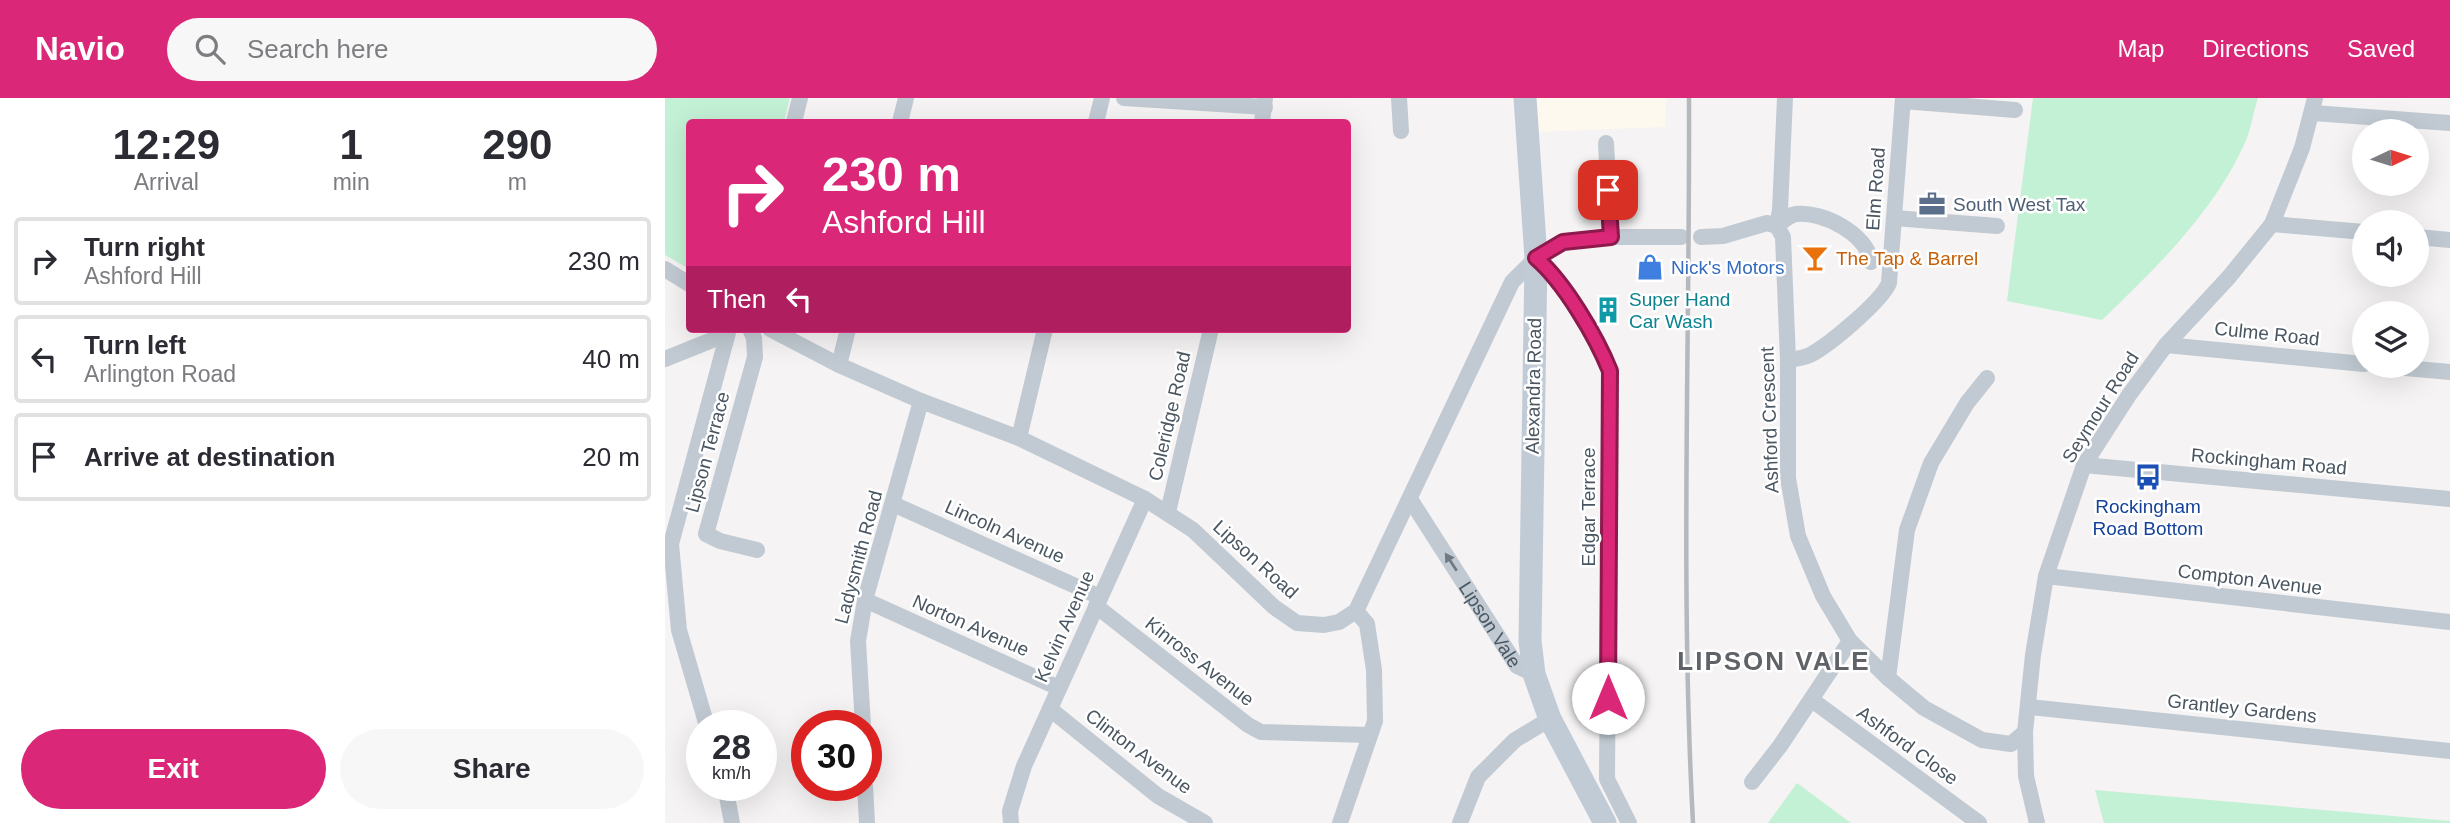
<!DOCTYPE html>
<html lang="en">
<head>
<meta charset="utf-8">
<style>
	:root { --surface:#fff; --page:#f7f7f7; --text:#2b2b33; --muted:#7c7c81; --line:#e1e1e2; --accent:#db2777 }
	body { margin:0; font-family:Helvetica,sans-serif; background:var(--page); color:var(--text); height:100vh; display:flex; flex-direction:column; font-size:26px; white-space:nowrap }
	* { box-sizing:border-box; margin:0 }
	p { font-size:23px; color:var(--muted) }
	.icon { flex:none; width:38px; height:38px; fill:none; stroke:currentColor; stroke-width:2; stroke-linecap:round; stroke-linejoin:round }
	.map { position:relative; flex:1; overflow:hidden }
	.panel { display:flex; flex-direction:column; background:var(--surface); width:665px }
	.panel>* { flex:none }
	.top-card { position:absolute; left:21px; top:21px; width:665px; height:214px; border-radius:7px; box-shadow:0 7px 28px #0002; background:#db2777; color:#fff; overflow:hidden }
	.needle { width:46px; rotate:86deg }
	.buttons { position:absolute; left:1687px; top:21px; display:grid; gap:14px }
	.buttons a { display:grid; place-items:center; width:77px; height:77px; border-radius:50%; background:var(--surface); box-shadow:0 7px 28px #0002; font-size:35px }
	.speed { position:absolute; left:21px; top:612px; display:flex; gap:14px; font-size:35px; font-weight:700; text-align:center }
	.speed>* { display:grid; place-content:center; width:91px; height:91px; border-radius:50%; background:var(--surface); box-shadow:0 7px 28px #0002; line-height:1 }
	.speed small { font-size:18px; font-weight:400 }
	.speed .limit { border:10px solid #d22; background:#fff; color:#111 }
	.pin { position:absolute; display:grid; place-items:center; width:60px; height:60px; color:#fff; margin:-30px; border-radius:14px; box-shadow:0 4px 10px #0006 }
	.me { position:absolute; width:77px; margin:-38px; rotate:0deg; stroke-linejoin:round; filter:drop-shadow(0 0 5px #0008) }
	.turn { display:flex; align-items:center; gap:24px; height:147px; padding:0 21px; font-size:32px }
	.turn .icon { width:91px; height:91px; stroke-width:2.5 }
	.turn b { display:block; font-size:49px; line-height:60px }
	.then { display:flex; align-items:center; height:66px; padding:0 21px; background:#0003; gap:14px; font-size:26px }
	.eta { display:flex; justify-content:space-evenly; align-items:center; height:119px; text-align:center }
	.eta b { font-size:42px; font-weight:700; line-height:49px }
	.cta { display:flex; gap:14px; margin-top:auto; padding:14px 21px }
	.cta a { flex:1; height:80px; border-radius:42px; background:var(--accent); color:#fff; font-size:28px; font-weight:700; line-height:80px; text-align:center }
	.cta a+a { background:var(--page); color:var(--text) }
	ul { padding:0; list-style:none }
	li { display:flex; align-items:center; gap:21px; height:88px; margin:0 14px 10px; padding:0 7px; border:4px solid var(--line); border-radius:7px }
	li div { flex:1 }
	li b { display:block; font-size:26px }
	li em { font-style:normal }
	header { display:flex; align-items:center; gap:42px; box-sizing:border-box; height:98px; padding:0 35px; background:var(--accent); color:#fff }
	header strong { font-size:33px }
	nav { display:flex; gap:38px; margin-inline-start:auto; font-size:24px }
	.search { width:490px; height:63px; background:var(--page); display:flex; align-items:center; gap:18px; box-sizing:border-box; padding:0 24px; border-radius:38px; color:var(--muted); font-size:26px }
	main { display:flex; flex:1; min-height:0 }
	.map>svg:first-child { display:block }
</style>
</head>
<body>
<header>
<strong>Navio</strong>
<div class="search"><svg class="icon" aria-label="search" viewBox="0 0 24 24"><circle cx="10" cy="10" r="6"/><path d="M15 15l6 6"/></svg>Search here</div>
<nav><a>Map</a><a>Directions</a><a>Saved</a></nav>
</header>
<main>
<section class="panel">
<div class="eta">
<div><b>12:29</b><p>Arrival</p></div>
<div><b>1</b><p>min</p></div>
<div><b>290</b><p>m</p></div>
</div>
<ul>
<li><svg class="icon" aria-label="right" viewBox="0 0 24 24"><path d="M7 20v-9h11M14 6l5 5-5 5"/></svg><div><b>Turn right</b><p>Ashford Hill</p></div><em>230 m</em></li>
<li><svg class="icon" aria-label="left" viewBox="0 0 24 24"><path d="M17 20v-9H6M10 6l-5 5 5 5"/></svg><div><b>Turn left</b><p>Arlington Road</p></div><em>40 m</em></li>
<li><svg class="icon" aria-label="arrive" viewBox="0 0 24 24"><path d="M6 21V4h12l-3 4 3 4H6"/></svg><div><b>Arrive at destination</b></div><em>20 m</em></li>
</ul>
<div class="cta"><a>Exit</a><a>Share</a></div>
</section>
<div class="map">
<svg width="1785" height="725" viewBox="0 0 1785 725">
	<rect width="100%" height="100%" fill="#f5f3f3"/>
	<path fill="#fdf9ef" d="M870,0H1001L1000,29L872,34Z"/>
	<path fill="#c3f1d5" d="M0,0H125L119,24H24V171L0,157Z
		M1368,0H1593C1588,15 1586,32 1579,47C1547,116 1491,170 1437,222L1342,203Z
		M1132,685L1186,725H1103Z
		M1430,692L1785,723V725H1439Z"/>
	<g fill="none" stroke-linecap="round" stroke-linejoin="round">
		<g stroke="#c1cad2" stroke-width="16">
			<path d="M459,0L600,9"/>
			<path d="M734,0L736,33"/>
			<path d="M1238,3L1350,12"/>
			<path d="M1648,15L1785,25"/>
			<path d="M129,24L135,0"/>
			<path d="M235,24L241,0"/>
			<path d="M431,24L437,0"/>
			<path d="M597,24L600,0"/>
			<path d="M941,45L946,139"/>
			<path d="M1229,120L1332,128"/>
			<path d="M1607,126L1699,134"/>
			<path d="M1112,128L1118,139L1123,262V380L1133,438L1158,498L1185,543L1223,580L1259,610L1317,642L1346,646L1360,634"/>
			<path d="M1112,128L1115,112L1120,0"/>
			<path d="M1112,128C1118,123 1124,117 1131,116C1158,113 1202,136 1206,164"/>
			<path d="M1036,139L1058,138L1102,125L1112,128"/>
			<path d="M1752,139L1785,142"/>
			<path d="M871,160C899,185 931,238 945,273L942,681L964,725"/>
			<path d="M0,171L24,186"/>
			<path d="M85,231L89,240L90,259L41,436L55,443L92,452"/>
			<path d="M105,231L174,267L256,303L354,340L480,401L528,432L609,509L632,525L659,527L674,524L691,513L847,184L875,156L898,144L946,139H1016"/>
			<path d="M1501,247L1699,266"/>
			<path d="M0,261L62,236"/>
			<path d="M1123,262C1131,261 1138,260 1145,257C1164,247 1216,204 1224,185L1238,0"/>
			<path d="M174,267L183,231"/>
			<path d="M1718,268L1785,274"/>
			<path d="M354,340L380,231"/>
			<path d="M1419,367L1785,401"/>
			<path id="s1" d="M745,401L852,568L869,576"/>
			<path d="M228,406L435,499"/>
			<path d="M503,414L546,231"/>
			<path d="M1381,478L1785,524"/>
			<path d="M200,502L394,590"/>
			<path d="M431,508L583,627L596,634L705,637"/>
			<path d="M1223,580L1242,432L1266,365L1302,305L1322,280"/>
			<path d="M1147,602L1314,725"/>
			<path d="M1364,609L1785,653"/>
			<path d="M385,611L493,698L540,725"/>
			<path d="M42,628L14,532L6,446L64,231"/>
			<path d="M198,628L193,543L200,502L256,303"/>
			<path d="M1087,684L1115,648L1185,543"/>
			<path d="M60,688L67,725"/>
			<path d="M200,688L202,725"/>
			<path d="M346,725L345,713L359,668L480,401"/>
			<path d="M675,725L710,623L709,572L702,526L691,513"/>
			<path d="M795,725L813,679L850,642L885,621"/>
			<path d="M1372,725L1361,678L1360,634L1368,557L1381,478L1419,367L1464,297L1501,247L1564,179L1607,126L1637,50L1650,0"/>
		</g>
		<path stroke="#c1cbd6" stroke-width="23" d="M860,0L871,160L865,543L869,576L885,621L940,725"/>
		<path stroke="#b5b8bd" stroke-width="4.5" d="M1024,0C1025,242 1015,484 1028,725"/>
	</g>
	<defs><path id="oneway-solid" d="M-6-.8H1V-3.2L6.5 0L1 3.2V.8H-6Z" transform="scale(1.75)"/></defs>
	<use fill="#6e7983" href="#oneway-solid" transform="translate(786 464) rotate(-123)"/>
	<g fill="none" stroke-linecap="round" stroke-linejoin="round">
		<g stroke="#8e194d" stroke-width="18">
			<path id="route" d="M943,600L945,273C931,238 899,184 871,160L898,144L946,139L943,92"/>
		</g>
		<use href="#route" stroke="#db2777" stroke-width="12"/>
	</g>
	<defs>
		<g id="office-bare" transform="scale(2.1)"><path d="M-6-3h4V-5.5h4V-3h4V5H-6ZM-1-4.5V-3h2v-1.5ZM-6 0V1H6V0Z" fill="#5c6f8a" stroke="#fff" stroke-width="2.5" paint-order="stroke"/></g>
		<g id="bar-bare" transform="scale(2.1)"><path d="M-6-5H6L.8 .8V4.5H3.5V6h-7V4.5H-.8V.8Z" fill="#e8710a" stroke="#fff" stroke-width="2.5" paint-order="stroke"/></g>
		<g id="shop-bare" transform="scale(2.1)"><path d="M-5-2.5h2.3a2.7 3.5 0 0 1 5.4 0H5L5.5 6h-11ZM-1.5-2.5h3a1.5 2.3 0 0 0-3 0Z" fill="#3f7fe0" stroke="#fff" stroke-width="2.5" paint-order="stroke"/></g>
		<g id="building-bare" transform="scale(2.1)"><path d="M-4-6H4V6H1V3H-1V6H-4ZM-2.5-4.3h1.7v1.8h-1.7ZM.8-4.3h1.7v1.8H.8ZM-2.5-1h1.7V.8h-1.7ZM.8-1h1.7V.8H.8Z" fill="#0f9aa8" stroke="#fff" stroke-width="2.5" paint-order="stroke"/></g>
		<g id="bus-bare" transform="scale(2.1)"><path d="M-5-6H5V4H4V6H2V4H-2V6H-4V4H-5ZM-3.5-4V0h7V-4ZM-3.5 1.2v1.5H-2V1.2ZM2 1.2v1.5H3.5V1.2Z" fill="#1a4fb4" stroke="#fff" stroke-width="2.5" paint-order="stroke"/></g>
	</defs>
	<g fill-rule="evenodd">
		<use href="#office-bare" x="1267" y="106"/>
		<use href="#bar-bare" x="1150" y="160"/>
		<use href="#shop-bare" x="985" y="169"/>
		<use href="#building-bare" x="943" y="212"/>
		<use href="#bus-bare" x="1483" y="379"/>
	</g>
	<g text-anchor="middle" stroke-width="5" stroke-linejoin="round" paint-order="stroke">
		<g font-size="19" fill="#4a5661" stroke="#fff">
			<text transform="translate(1210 91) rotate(-86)" y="7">Elm Road</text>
			<text transform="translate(1602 235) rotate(6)" y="7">Culme Road</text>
			<text transform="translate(868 288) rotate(-89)" y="7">Alexandra Road</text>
			<text transform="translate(1435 309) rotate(-58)" y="7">Seymour Road</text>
			<text transform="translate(504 318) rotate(-77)" y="7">Coleridge Road</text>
			<text transform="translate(1104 322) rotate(-92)" y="7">Ashford Crescent</text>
			<text transform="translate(42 354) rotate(-75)" y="7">Lipson Terrace</text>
			<text transform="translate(1604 363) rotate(5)" y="7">Rockingham Road</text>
			<text transform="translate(923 409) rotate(-90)" y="7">Edgar Terrace</text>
			<text transform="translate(340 433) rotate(24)" y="7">Lincoln Avenue</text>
			<text transform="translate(193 459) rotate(-75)" y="7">Ladysmith Road</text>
			<text transform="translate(591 461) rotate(42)" y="7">Lipson Road</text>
			<text transform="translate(1585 481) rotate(7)" y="7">Compton Avenue</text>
			<text dy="7" stroke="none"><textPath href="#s1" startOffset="149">Lipson Vale</textPath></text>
			<text transform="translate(306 527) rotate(24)" y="7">Norton Avenue</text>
			<text transform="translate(399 528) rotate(-66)" y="7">Kelvin Avenue</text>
			<text transform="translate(535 563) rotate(38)" y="7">Kinross Avenue</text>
			<text transform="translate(1577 610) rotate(6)" y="7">Grantley Gardens</text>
			<text transform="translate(1243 647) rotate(36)" y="7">Ashford Close</text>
			<text transform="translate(474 653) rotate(37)" y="7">Clinton Avenue</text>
		</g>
		<g font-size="19" fill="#4e5e75" stroke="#fff" text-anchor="start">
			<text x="1288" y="113">South West Tax</text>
		</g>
		<g font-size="19" fill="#c56008" stroke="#fff" text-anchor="start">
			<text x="1171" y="167">The Tap &amp; Barrel</text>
		</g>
		<g font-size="19" fill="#366cbe" stroke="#fff" text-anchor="start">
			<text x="1006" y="176">Nick's Motors</text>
		</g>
		<g font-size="19" fill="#0d838f" stroke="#fff" text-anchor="start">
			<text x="964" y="208">Super Hand<tspan x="964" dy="22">Car Wash</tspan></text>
		</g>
		<g font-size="19" fill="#164399" stroke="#fff">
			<text x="1483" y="415">Rockingham<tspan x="1483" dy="22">Road Bottom</tspan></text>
		</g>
		<g font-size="26" font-weight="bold" letter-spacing="2" fill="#5f6368" stroke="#fff">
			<text x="1109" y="572">LIPSON VALE</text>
		</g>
	</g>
</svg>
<div class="buttons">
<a><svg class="needle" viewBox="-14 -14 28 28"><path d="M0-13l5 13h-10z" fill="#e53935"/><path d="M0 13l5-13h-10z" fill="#7c7c81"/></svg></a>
<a><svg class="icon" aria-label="sound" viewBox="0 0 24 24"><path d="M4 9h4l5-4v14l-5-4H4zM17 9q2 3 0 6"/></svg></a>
<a><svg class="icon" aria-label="layers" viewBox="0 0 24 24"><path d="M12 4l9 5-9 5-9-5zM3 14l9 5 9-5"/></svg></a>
</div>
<div class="speed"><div>28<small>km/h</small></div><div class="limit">30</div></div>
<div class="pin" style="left:943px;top:92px;background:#d93025"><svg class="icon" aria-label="arrive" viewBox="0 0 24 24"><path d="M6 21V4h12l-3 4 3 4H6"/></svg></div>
<svg class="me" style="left:943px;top:600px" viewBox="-20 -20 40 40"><circle r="19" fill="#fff"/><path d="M0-13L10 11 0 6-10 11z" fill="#db2777"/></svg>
<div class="top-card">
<div class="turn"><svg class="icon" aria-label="right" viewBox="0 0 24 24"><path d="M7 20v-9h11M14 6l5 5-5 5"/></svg><div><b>230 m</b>Ashford Hill</div></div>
<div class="then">Then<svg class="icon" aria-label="left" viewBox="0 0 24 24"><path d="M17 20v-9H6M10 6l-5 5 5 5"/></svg></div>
</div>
</div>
</main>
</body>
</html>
